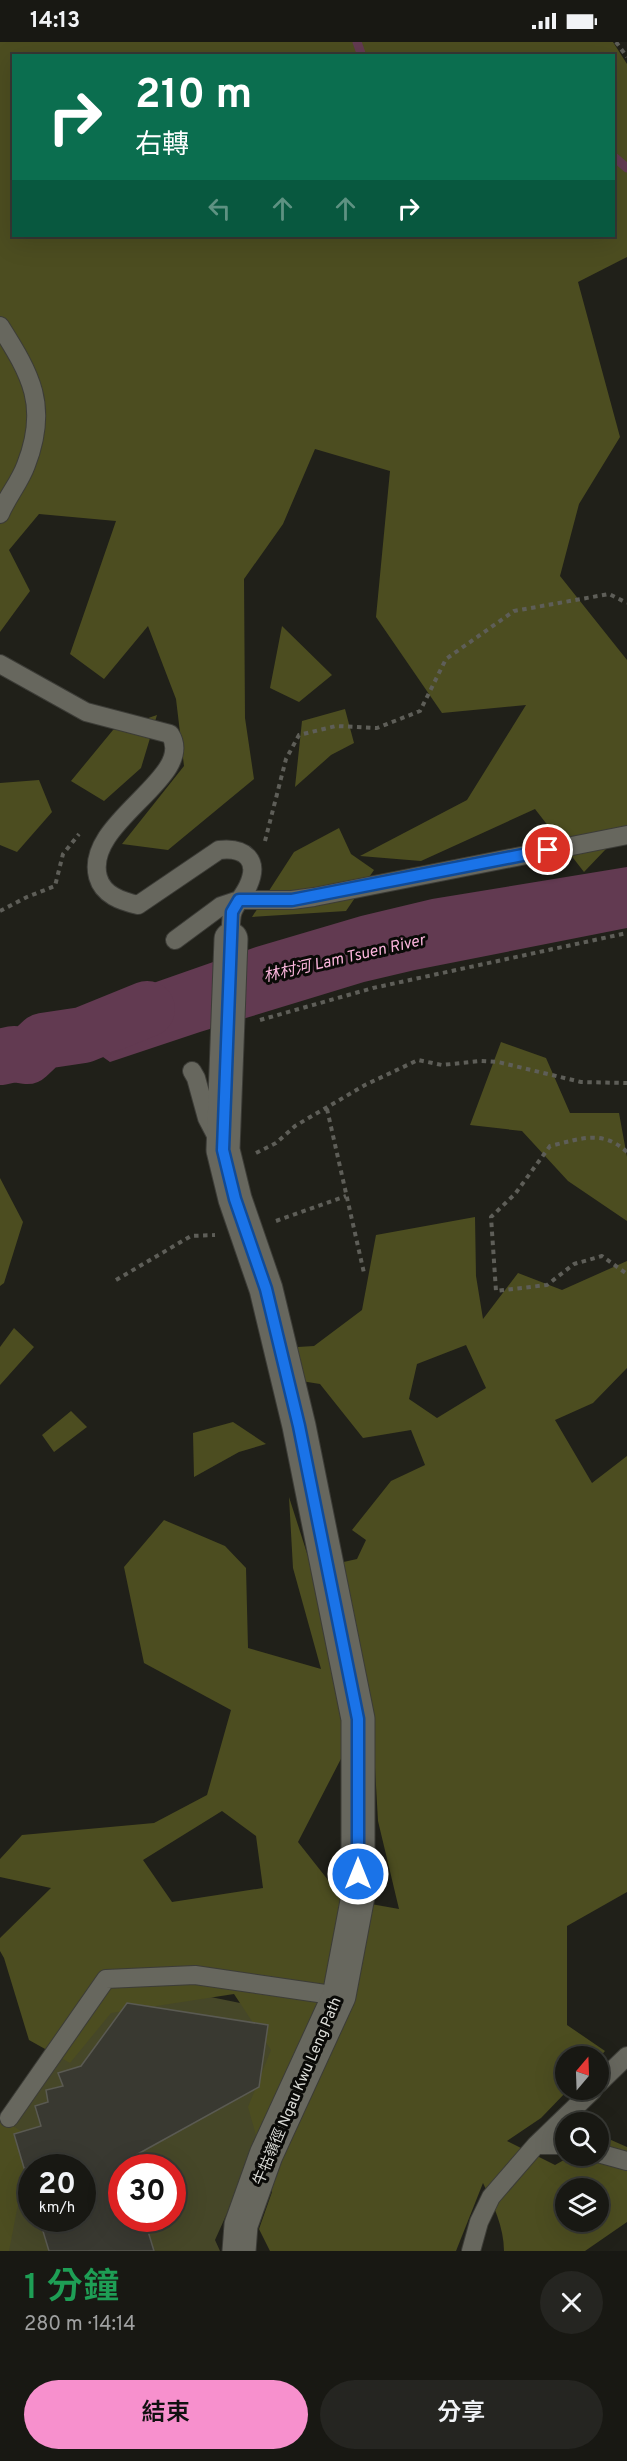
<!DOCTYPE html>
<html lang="zh-TW">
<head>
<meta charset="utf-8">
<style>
	:root { --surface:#181813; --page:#252521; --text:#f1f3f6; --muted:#9fa0a0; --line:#363733; --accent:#f790cd }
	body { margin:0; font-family:Overpass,"Noto Sans TC",sans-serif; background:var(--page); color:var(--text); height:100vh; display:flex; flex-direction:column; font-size:22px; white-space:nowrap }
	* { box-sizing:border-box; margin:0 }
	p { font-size:20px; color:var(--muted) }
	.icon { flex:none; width:33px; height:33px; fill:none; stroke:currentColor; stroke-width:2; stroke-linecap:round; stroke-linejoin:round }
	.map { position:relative; height:2209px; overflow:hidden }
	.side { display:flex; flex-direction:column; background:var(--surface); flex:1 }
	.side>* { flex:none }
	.banner { position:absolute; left:12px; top:12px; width:603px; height:183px; border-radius:0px; box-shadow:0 6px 24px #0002,0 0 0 2px var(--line); background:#0b6e4f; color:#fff; overflow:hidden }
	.needle { width:39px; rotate:19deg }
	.buttons { position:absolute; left:555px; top:2004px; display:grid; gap:12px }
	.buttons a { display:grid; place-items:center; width:54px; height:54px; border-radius:50%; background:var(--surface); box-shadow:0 6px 24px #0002,0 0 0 2px var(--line); font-size:30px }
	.speed { position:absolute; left:18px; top:2112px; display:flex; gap:12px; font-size:30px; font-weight:700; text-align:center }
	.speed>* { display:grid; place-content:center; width:78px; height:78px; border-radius:50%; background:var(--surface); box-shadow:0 6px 24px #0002,0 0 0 2px var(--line); line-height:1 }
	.speed small { font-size:15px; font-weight:400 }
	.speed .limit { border:9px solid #d22; background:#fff; color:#111 }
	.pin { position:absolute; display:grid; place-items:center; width:51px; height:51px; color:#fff; margin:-26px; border:3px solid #fff; border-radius:50%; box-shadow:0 2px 6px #0007 }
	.me { position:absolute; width:66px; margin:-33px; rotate:0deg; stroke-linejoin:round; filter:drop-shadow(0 0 4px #0008) }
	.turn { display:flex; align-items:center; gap:21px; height:126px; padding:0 24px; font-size:27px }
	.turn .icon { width:78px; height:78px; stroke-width:2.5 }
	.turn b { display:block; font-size:42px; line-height:51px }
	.lanes { display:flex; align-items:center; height:57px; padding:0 24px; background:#0003; justify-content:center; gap:30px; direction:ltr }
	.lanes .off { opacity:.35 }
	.round { display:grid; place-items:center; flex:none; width:63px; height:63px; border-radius:32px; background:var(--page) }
	.overview { display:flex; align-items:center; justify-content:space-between; height:102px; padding:0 24px }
	h1 { font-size:36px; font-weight:600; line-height:45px; color:#1e9e55 }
	.primary-button { display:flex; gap:12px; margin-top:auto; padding:12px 24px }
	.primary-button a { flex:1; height:69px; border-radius:36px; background:var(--accent); color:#111; font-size:24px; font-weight:600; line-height:69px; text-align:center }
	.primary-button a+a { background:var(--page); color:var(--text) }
	.status { display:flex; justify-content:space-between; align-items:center; height:42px; padding:0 30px; background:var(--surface); direction:ltr }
	.status svg { height:16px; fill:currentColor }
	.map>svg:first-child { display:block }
</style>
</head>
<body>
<div class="status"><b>14:13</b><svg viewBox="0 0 49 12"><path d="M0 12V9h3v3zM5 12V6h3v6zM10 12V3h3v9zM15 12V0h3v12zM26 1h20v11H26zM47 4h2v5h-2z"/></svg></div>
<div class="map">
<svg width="627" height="2209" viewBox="0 0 627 2209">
	<rect width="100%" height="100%" fill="#202019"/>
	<path fill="#464728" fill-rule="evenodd" d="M147,1942L304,1974L262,2093L215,2198L220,2209H0V2100L107,1947ZM32,2126H82V2176H32ZM122,2126H172V2176H122Z"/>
	<path fill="#4c4d20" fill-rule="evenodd" d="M0,0H613L627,22V215L578,240L620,395L579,462L560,534L627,618V785L584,830L535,767L421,819L360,814L467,758L526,663L442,671L376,575L390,429L315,407L283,482L244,537L245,676L254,737L168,808L122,802L184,724L176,657L148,584L104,637L70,612L116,479L39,472L9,508L30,549L0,590ZM14,14H614V194H14Z
		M282,584L332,633L299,660L270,646Z
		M345,667L354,701L331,713L295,745L302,679Z
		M157,673L141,726L104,759L71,739L113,688Z
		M39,738L52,770L17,810L0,803V741Z
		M339,786L351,812L374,828L346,869L252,875L294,810Z
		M501,1000L546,1016L570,1071H619L627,1115V1179L568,1139L522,1089L470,1083Z
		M0,1136L23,1180L4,1241L0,1244Z
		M475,1175L476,1234L483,1277L518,1231L562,1248L627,1219V1326L593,1361L555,1378L592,1441L627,1414V1850L567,1884V1983L605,2009L599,2016L566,2014V2048H568L541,2076L507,2099L555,2123L571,2114H598L599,2096L602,2094L627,2105V2180L585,2209H504C504,2185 493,2162 483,2141L456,2209H270L259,2187L272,2150L248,2065L271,2008L234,1952L111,1971L70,2021L29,1998L4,1916L0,1909V1896L51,1846L0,1835V1817L22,1793L154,1781L207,1753L231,1668L144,1621L124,1525L164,1478L225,1504L246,1526L248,1606L321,1627L293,1526L289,1455L312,1527L357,1517L366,1498L352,1488L391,1439L425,1423L411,1388L363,1396L320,1342L276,1335L266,1307L314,1304L362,1268L376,1193ZM466,1303L486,1346L437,1376L409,1357L417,1322ZM345,1709L375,1726L378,1779L399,1867L343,1857L298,1800ZM222,1769L256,1794L263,1846L172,1860L143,1818ZM566,2146H598V2180H566Z
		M14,1286L34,1305L0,1343V1305Z
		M71,1369L87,1385L54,1410L42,1393Z
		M233,1380L266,1402L239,1410L194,1435L193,1391Z
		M0,2075L65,2119L32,2126L31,2146L19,2157L9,2209H0Z"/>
	<path fill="#623a51" d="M627,825V886L415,928L364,940L200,990L110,1020L75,995L79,967L256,905L361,874L432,857Z"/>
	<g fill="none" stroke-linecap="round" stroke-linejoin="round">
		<path stroke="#623a51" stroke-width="9" d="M357,0L362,14
			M614,115L627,126"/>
		<path stroke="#623a51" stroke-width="56" d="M0,1015L14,1012L27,1014L43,999L83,993L147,967"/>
	</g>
	<path fill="#393931" stroke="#5a5a52" stroke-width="1.5" d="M127,1961L268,1983L259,2045L127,2118L129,2126H122V2176H144L154,2209H49L39,2176H82V2126H24L14,2092L41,2084L35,2064L48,2060L46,2048L63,2044L58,2031L81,2024Z"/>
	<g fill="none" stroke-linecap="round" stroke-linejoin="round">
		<g stroke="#3c3c37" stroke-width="20">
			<path id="lane" d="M0,284C31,333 49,364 26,423C20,440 7,455 0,472
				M0,622L86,670L170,692C198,735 83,780 98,835C103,853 121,859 138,863L219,808C245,805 260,818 248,844C244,853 237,860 233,869C230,877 231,888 231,897
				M175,898L221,864L239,858H292L314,855L627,793
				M192,1029L196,1036L207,1076L219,1099
				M598,2042L627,2014
				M9,2076L106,1937L195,1933L339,1954
				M536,2103H566
				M598,2111L627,2119
				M471,2209L479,2180L491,2155L536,2103L593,2048"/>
		</g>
		<g stroke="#3c3c37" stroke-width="35">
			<path id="street" d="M231,897L223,1108L235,1157L266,1247L299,1384L358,1677V1854L339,1954L266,2113L241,2183L239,2209"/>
		</g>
		<path stroke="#5e5e58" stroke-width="4" stroke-dasharray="4.5 4.5" stroke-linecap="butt" d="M616,0L627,15
			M265,799L286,717L299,693L336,684L377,686L420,669L446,617L514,569L609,552L627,561
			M0,869L27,855L55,844L63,812L79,792
			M260,978L373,946L627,891
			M327,1067L364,1231
			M627,1110C602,1087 580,1097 550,1104L515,1152L491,1175L496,1249L547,1243L574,1222L602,1214L627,1232
			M256,1111L276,1101L295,1084L365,1043L418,1018L442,1023L480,1019L498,1020L581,1040L627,1041
			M276,1179L346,1154
			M116,1238L191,1194L215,1193"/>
		<use href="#lane" stroke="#67675e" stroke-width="18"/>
		<use href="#street" stroke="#67675e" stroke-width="33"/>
	</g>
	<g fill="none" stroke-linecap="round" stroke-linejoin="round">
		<g stroke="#114b97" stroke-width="15">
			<path id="route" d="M358,1832V1677L299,1384L266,1247L235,1157L223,1108L232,870L239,858H292L548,808"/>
		</g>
		<use href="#route" stroke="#1a73e8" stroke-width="10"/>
	</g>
	<g text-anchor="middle" stroke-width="6" stroke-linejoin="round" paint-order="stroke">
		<g font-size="15" fill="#dbdcd7" stroke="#0a0a07">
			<text transform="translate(297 2049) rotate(-67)" y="5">牛牯嶺徑 Ngau Kwu Leng Path</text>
		</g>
		<g font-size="16" font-style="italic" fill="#fab4db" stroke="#0a0a07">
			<text transform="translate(344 915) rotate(-13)" y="6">林村河 Lam Tsuen River</text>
		</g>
	</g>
</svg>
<div class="buttons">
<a><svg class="needle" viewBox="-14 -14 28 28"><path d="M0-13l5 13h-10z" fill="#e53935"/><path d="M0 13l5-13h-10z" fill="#9fa0a0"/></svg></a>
<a><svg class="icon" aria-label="search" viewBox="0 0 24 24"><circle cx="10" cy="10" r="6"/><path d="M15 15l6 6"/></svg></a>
<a><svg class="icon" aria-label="layers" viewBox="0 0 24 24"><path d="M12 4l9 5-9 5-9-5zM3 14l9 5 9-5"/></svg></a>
</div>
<div class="speed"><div>20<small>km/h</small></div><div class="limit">30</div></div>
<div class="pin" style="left:548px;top:808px;background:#d93025"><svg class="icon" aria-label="arrive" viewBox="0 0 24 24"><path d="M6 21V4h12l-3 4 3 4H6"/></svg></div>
<svg class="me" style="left:358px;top:1832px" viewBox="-20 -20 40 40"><circle r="17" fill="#1a73e8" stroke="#fff" stroke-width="3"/><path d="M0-11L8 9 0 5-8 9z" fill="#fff"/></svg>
<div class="banner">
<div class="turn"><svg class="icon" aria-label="right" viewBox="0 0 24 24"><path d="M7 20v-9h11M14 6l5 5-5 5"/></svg><div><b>210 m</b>右轉</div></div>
<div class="lanes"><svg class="icon off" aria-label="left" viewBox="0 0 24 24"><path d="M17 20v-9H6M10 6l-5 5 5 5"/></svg><svg class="icon off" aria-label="ahead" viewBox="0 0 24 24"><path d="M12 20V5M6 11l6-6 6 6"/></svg><svg class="icon off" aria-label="ahead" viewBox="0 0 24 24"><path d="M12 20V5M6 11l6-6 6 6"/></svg><svg class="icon" aria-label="right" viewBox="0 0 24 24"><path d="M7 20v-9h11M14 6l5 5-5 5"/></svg></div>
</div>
</div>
<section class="side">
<div class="overview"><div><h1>1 分鐘</h1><p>280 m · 14:14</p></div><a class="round"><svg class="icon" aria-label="close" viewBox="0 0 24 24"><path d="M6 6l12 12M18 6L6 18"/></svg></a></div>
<div class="primary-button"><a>結束</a><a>分享</a></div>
</section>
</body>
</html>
